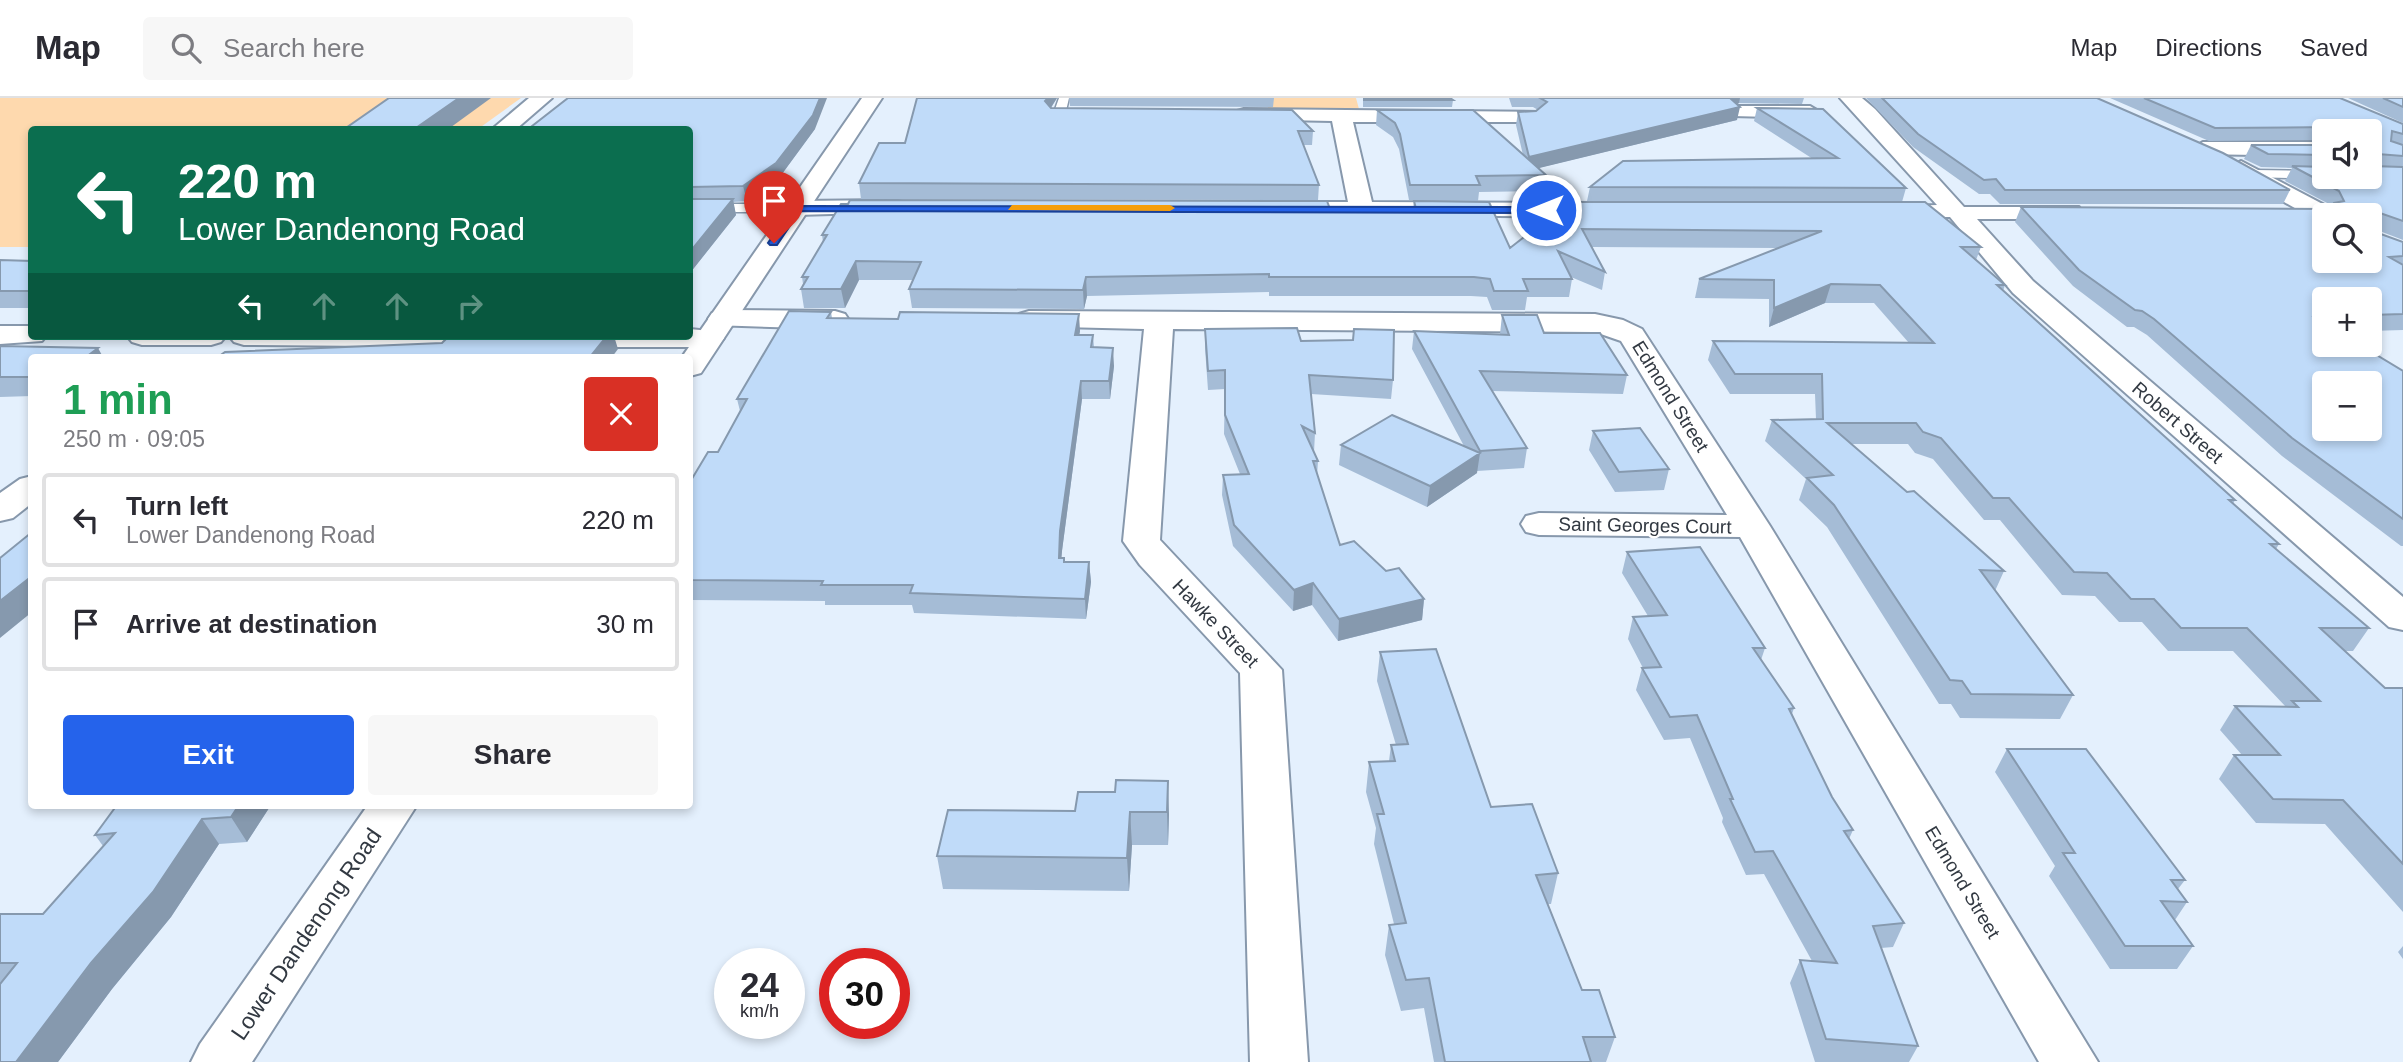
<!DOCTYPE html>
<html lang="en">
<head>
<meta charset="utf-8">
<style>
	:root { --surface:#fff; --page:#f7f7f7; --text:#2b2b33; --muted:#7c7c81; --line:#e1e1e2; --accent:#2563eb }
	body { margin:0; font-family:Helvetica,sans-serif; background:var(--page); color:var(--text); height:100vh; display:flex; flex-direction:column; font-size:26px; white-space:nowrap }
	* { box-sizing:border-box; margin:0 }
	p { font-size:23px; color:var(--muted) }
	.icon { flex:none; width:38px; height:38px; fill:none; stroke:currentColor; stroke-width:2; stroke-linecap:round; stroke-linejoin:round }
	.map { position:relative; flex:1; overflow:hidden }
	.sheet { position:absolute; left:28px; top:256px; width:665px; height:455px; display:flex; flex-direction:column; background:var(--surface); border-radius:7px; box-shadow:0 4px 10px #0003 }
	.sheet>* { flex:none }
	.hud { position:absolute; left:28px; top:28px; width:665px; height:214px; border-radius:7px; box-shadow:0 4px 10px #0003; background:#0b6e4f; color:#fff; overflow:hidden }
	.controls { position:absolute; left:2312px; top:21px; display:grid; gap:14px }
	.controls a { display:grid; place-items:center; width:70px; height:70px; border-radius:7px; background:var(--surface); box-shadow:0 4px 10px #0003; font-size:35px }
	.speed { position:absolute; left:714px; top:850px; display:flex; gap:14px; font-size:35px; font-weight:700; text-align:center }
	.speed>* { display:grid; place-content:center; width:91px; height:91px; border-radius:50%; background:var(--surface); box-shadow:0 4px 10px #0003; line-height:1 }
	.speed small { font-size:18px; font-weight:400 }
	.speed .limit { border:10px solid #d22; background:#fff; color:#111 }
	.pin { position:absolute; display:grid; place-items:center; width:60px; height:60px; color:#fff; margin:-72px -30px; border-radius:50% 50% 50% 0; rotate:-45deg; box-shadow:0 0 7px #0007 }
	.pin .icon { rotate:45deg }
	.me { position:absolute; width:77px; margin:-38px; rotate:270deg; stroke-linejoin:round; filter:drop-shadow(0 0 5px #0008) }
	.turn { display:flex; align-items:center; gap:24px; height:147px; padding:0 35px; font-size:32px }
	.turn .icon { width:91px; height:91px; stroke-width:2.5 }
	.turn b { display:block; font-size:49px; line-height:60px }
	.lanes { display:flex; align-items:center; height:66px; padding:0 35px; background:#0003; justify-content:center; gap:35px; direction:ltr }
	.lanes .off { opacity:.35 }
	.round { display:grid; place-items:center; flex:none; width:74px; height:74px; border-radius:7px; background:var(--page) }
	.head { display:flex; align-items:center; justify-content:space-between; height:119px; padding:0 35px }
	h1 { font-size:42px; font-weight:800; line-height:52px; color:#1e9e55 }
	.button { display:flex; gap:14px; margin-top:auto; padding:14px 35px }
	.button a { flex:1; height:80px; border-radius:7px; background:var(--accent); color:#fff; font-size:28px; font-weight:800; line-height:80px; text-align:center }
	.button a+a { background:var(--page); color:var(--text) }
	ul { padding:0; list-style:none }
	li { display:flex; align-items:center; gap:21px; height:94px; margin:0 14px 10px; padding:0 21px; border:4px solid var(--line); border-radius:7px }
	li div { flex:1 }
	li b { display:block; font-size:26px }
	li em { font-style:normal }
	header { display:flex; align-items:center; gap:42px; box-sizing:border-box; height:98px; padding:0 35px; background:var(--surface); border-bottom:2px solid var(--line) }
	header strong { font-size:33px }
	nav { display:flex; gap:38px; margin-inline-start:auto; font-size:24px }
	.search { width:490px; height:63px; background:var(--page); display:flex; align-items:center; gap:18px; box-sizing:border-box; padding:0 24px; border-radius:7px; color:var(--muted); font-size:26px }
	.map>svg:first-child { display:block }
</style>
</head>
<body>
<header>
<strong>Map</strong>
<div class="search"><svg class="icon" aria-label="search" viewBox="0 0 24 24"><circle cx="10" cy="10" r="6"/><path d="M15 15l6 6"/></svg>Search here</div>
<nav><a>Map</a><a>Directions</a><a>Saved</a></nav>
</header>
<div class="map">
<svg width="2403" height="964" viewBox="0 0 2403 964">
	<rect width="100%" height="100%" fill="#e4f0fd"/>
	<path fill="#fed9ae" d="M0,0H521L478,31L32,32L31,149H0Z
		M1267,0H1356L1359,11L1268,10Z"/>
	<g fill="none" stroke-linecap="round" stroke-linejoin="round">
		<g stroke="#8798ac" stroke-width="3">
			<path id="lane" d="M1059,0H1069L1065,17L1059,20L1053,17Z
				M2254,72L2324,73V79H2329L2324,81L2250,79V73Z
				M690,106H797L804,110L797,114H690Z"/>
		</g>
		<g stroke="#8798ac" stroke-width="4">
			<path id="street" d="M529,0H552L515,32H491Z
				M1840,0H1862L1875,11L1964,109H2079L2082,114L2079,119L2070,121H1977L2033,183L2403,499V532L2389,529L2013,195L1950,119H1875L1872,114L1875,109L1937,107Z
				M1739,8H1810L1820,14L1810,20L1732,18L1729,14L1732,10Z
				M1244,11L1540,14L1543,18L1533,24H1353L1372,104L1611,105L1620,107L1623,112L1620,117L1611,119L1270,116L1267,111L1270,106L1279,104H1348L1332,23L1237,21L1234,17L1237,13Z
				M2203,44H2324V58L2195,56L2192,51Z
				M2241,63L2334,112L2337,117H2324V124L2316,122L2233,75L2230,70Z
				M893,102L902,104L905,109L902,114L797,117L788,115L785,110L788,105L797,103Z
				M722,212L835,213L845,216L849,222L845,228L835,231L712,227L708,221L712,215Z
				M1029,213L1595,216L1623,222L1642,231L1770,428L2098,964H2039L1740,439L1539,437L1526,434L1521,426L1526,418L1539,415L1727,417L1621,243L1595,234L1173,231L1160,442L1282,572L1308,964H1250L1240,575L1140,467L1123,443L1144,231L1019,228L1015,222L1019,216Z
				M0,228H32V238H46L42,243L0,246Z
				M690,231L719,234L724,240L719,246L709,249H564L554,246L549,240L690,238Z
				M127,238H226L221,244L211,247H142L132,244Z
				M229,238H513L515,240L510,246L500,249L244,247L234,244Z
				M32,378V405L13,420L0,423V395L20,381Z"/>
		</g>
		<g stroke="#8798ac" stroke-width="4">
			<path id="highway" d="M862,0H882L701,275L690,278V259H682Z
				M368,707H417L252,964H191L200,946Z"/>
		</g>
		<use href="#lane" fill="#fff" fill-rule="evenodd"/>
		<use href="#street" fill="#fff" fill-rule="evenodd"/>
		<use href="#highway" fill="#fff" fill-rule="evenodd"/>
	</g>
	<path fill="#a5bcd6" d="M917,0H1057L1051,10L1313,33L1312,47H1303L1319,87L1318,102L861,101L859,85L905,45Z
		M1069,0H1274L1273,9L1070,8Z
		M1363,0L1453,2L1452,9H1363Z
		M1509,0H1804L1802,6L1739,5L1737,6V22L1538,70L1546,77L1543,93L1479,94L1478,103L1409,102L1399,51L1393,39L1376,27L1377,12L1523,57L1516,27L1518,14L1536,13L1538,12L1533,9H1512Z
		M1866,0H2097L2290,92L2283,106H2000L1990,96H1979L1913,49Z
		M2110,0H2340L2403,26V142L2377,132L2378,135L2403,144V232L2370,233V201H2324V247L2403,273V448H2401L2282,358L2147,237L2134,229H2127L2073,188L2015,124L2021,109L2330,111L2331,107L2285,83L2292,70L2261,69L2244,61L2251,47H2324V79L2370,33H2324V42L2209,43Z
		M2348,0H2403V25Z
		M1757,10L1906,90L1902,104L1981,149L1976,162L2005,187L2003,193L2235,402L2233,406L2279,446L2276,451L2369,530L2353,553H2345L2385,590H2403V814L2325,726L2256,725L2219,681L2234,657H2242L2220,632L2235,608L2286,609L2233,553H2168L2142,524H2119L2095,498L2062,497L2000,422H1984L1933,361L1915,355L1908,346H1851L1907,394L2004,473L1995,493L2073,597L2060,621L1960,620L1951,606H1939L1827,429L1799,402L1806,381L1765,343L1772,322L1816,321L1815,296H1730L1708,262L1713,243L1909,245L1874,205H1825L1769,229V201L1695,200L1699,181L1778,150L1592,149L1605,174L1602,192L1571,179L1572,181L1569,199H1527L1525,212H1492L1487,199L1471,198H1269V194L1087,198L1084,211L912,210L909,191L913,182H859L845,210H804L801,191L803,186L802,179L823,144L822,137L1330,111L1341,112L1403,113L1413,112L1414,103L1510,150L1569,104H1900L1587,103L1590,89L1813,61L1754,23Z
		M815,31L779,80L747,103L733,104L736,117L690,175V32Z
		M0,162L32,163V210H0Z
		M831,214L832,220L1080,233L1079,237H1093L1094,249L1114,268L1110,301H1082L1061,460L1064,464H1089L1091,484L1086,521L914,515L912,507H825V503L690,502V384L718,354L740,313L737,301Z
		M1502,217L1544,235L1627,277L1623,296L1492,293L1527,350L1524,370L1477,373V375L1427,409L1339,367L1341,347L1464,348L1412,251L1414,233L1500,236Z
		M1205,231L1301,243L1393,282L1391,301L1311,296L1315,335L1314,354L1318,363L1317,378L1340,447L1386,473L1424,501L1422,522L1338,543L1312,507L1293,513L1233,448L1222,397L1223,377L1240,376L1224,336L1225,291L1208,292L1205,250Z
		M0,248L32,259V298L0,299Z
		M1593,333L1669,371L1664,392L1615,394L1589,352Z
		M1627,454L1765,550L1761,562L1794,610L1792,616L1832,699L1853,732L1849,741L1904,825L1893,849L1881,850L1918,948L1909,964H1815L1790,885L1800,862L1812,863L1764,776L1746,777L1722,724L1723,720L1690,640L1664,642L1636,592L1642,570H1643L1628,541L1633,519L1648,518L1622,475Z
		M1380,554L1491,709L1558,775L1551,806H1547L1582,892L1615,939L1606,964H1434L1424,910L1401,913L1385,857L1389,827L1394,826L1374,746L1376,730L1366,694L1369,664L1389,663L1391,647H1396L1377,583Z
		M2007,651L2185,782L2178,791L2187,804L2175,822L2193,848L2177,871H2110L2049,778L2055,768L1995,674Z
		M1116,682L1169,716L1168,747H1132L1129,793L943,791L937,758L1075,713L1115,694Z
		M271,707L247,744L219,746L171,819L112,891L58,964H0V816H43L103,748L95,737Z
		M2403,848V861L2398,854Z"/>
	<path fill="#8699ae" d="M459,0H491L447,32H413Z
		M820,0H827L815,31L779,80L747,103L743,88Z
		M1048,0H1057L1046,17L1045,3Z
		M1730,0H1740L1739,5L1728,12L1740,9L1737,22L1527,73L1529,59Z
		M733,101L736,117L690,175V154Z
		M856,163L859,182L845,210L841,191Z
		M1086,179L1087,198L1084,211L1083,192Z
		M1831,186L1825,205L1769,229L1774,210Z
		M1079,216L1080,233L1076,254L1075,237Z
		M607,238H614L618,251L612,259H590Z
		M98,250L103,259H86Z
		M1113,250L1114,268L1110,301L1109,283Z
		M1081,283L1082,301L1062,453L1060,480L1059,460L1060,433Z
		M1480,355L1477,375L1427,409L1430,388Z
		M1089,464L1091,484L1086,521L1085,501Z
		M31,478L32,514L0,540V503Z
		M1313,485L1312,507L1293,513L1294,492Z
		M1424,501L1422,522L1338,543L1339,521Z
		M1168,683L1169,716L1168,747L1167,714Z
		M239,707H271L247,744L231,719Z
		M1130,714L1132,747L1129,793L1127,760Z
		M202,721L219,746L171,819L112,891L58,964H16Z"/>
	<path fill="#c0dbf9" stroke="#8699ae" stroke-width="2" fill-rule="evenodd" d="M389,0H459L413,32H343Z
		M568,0H820L813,17L776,65L743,88L690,89V32H527Z
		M917,0H1048L1045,3L1051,10L1292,12L1313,33H1298L1319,87L859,85L879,45H905Z
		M1364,0H1450L1453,2H1364Z
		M1540,0H1730L1740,9L1529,59L1518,14L1536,13L1547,4Z
		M1882,0H2097L2223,55L2290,92H2005L1996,81L1984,82L1918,36Z
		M2144,0H2340L2403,26V36L2392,33L2391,43L2403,47V58L2378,56L2372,68L2403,69V123L2377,114L2378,135L2403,144V158L2389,159L2403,167V216L2370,217V201H2324V219H2315L2324,224V247H2360L2403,273V421L2292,340L2154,221L2142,213L2135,212L2079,172L2021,109L2330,111L2334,105L2344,103L2339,93L2292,68L2324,69V79H2370V33H2332L2333,29L2215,30ZM2324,117H2370V163H2324ZM2324,285H2370V331H2324Z
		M2383,0H2403V9Z
		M1757,10L1823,11L1906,90L1590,89L1623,63L1838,60Z
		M1377,12H1473L1546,77L1476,78L1480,87H1410L1400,36L1395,25Z
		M2251,47H2324V57L2268,56Z
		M690,101H733L690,154Z
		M850,102L1327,103L1330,111L1341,112L1403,113L1416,111L1414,103L1489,104L1510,150L1569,104H1925L1981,149H1961L2005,187H1997L2235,402H2229L2279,446H2270L2369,530H2320L2385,590H2403V766L2343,702L2273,701L2234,657H2280L2235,608L2298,609L2292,603H2320L2247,530H2181L2154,501H2131L2107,475L2074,474L2009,400H1993L1941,340L1923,334L1916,325H1827L1907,394L1914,393L2004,473L1980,472L2073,597L1971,596L1962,583L1950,582L1834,407L1807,380L1833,377L1772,322L1823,321L1822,276H1735L1713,243L1934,245L1880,187L1831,186L1774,210V182L1699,181L1822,133L1582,131L1605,174L1558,153L1572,181H1523L1528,193H1494L1490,181L1474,179H1269V176L1086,179L1083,192L909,191L921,164L856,163L841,191H801L808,179H802L827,137H822L841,106H848Z
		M0,162L32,163V193H0Z
		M789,213L831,214L827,220L898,221L900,214L1079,216L1075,237H1093L1091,249L1113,250L1109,283H1081L1060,433L1059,460H1064V464H1089L1085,501L910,495L913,487H821L823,483L690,482V384L708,354H718L747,301H737Z
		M1502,217H1537L1544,235H1600L1627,277L1480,273L1527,350L1480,353L1414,233L1509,237Z
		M1297,230L1301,243L1353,242L1354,231L1394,232L1393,282L1309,277L1315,335L1302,328L1318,363H1313L1340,447L1354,443L1386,473L1399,470L1424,501L1339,521L1313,485L1294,492L1234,427L1223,377L1249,376L1225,317V272L1208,273L1205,231Z
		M449,238H607L590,259H218L225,254L442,245Z
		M0,248L98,250L86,259H32V279H0Z
		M1392,317L1480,355L1430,388L1341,347Z
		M1640,330L1669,371L1619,374L1593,333Z
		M32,434V478L0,503V460Z
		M1700,449L1765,550H1753L1794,610L1789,611L1832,699L1853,732L1844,733L1904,825L1873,828L1918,948L1826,941L1800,862L1837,865L1773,753L1755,754L1730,701H1733L1697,617L1670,619L1642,570L1661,569L1633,519L1667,517L1627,454Z
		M1436,551L1491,709L1532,706L1558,775L1536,777L1582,892H1599L1615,939H1583L1591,964H1445L1429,880L1406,882L1389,827L1406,825L1377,716H1384L1369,664L1395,663L1391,647L1408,646L1380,554Z
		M2007,651H2086L2185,782H2171L2187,804L2161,803L2193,848H2125L2063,755H2075Z
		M1116,682L1168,683L1167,714H1130L1127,760L937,758L948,712L1075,713L1078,694H1115Z
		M117,707H239L231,719L202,721L153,794L91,865L16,964H0V886L17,865H0V816H43L115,735L95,737Z"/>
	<path fill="#2563eb" stroke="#184099" stroke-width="2" d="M794,108L1546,109L1551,112L1546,115L800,113L777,147H770L768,145Z"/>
	<path fill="#f59e0b" d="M1012,107H1170L1175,110L1170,113L1008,112Z"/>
	<g text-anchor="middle" stroke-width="5" stroke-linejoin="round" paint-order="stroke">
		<g font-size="19" fill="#323942" stroke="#fff">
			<text transform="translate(1671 298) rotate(58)" y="7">Edmond Street</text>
			<text transform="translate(2178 324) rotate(41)" y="7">Robert Street</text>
			<text transform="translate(1645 427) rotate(1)" y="7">Saint Georges Court</text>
			<text transform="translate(1216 525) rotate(46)" y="7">Hawke Street</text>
			<text transform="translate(1963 784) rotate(59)" y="7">Edmond Street</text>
		</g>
		<g font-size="23" fill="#323942" stroke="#fff">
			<text transform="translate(306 836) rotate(-56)" y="8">Lower Dandenong Road</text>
		</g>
	</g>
</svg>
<div class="controls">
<a><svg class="icon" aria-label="sound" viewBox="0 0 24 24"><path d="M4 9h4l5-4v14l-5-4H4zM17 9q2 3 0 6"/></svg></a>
<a><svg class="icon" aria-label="search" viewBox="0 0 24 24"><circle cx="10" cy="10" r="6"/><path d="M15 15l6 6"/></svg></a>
<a>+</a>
<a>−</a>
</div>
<div class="speed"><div>24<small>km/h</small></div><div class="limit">30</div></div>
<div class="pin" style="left:774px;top:145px;background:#d93025"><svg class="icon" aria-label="arrive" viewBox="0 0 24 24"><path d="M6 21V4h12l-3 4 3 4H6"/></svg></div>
<svg class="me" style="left:1546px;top:112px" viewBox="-20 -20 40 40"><circle r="17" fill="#2563eb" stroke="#fff" stroke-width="3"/><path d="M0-11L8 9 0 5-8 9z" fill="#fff"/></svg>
<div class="hud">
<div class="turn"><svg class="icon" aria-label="left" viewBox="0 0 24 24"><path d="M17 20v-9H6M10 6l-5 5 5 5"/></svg><div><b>220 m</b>Lower Dandenong Road</div></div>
<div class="lanes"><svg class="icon" aria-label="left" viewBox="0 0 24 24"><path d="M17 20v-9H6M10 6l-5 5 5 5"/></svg><svg class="icon off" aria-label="ahead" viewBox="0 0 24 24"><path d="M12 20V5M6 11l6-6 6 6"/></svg><svg class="icon off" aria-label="ahead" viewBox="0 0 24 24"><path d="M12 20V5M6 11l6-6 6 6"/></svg><svg class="icon off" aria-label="right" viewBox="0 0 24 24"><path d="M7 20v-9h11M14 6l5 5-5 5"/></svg></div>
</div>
<section class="sheet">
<div class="head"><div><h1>1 min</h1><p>250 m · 09:05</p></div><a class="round" style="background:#d93025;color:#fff"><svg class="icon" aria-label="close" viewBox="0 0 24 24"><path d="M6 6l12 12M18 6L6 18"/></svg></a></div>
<ul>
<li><svg class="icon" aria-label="left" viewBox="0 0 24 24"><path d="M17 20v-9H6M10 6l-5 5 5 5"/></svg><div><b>Turn left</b><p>Lower Dandenong Road</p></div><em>220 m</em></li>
<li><svg class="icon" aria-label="arrive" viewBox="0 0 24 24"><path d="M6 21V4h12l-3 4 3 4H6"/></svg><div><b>Arrive at destination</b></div><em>30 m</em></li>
</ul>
<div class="button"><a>Exit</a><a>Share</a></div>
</section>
</div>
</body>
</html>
